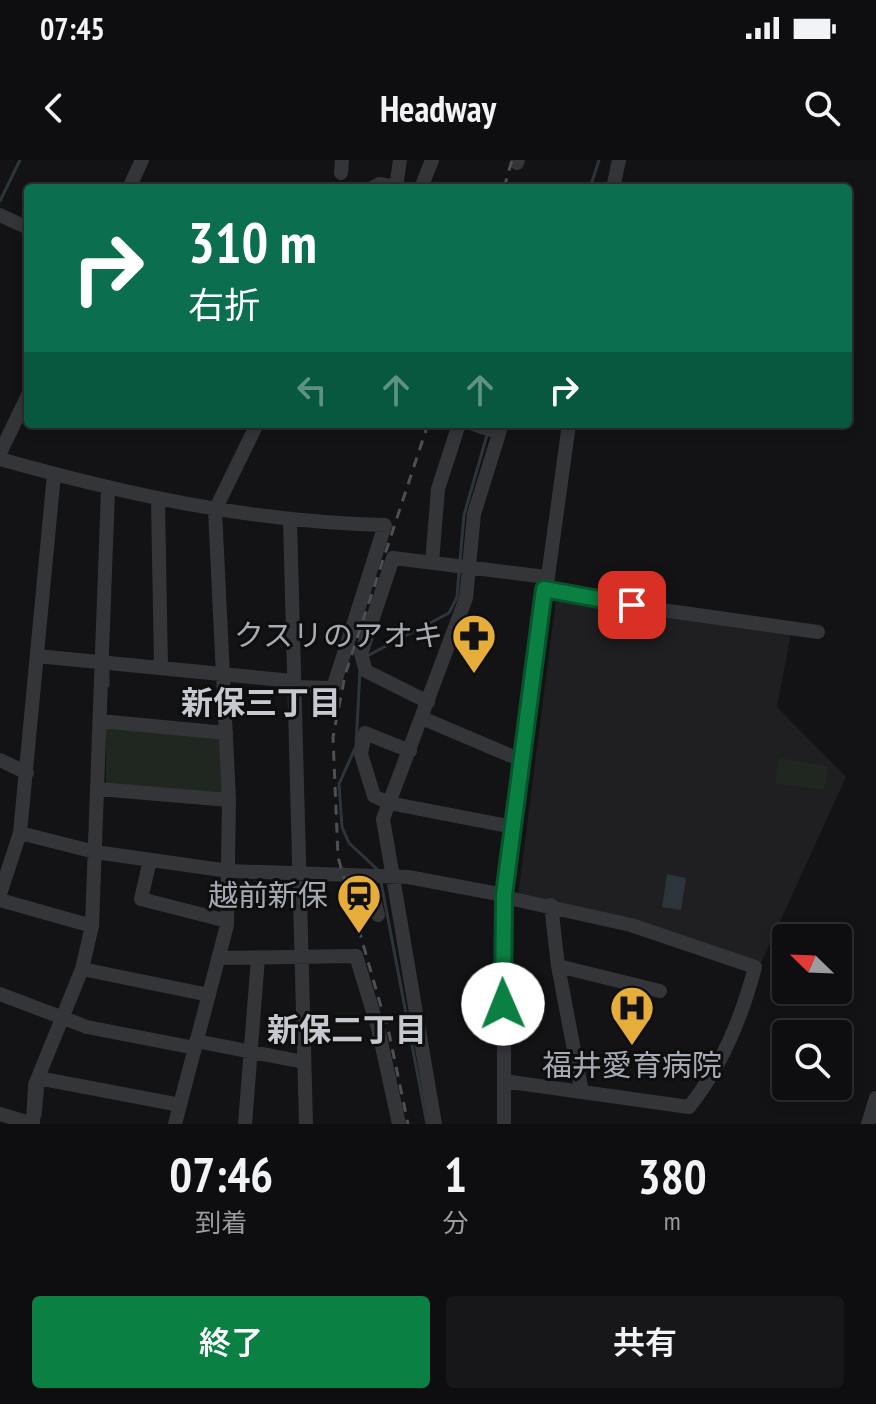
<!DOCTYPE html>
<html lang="ja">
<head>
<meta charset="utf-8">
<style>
	:root { --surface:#0e0e10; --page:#171719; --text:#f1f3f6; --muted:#9b9c9f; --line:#2e2e30; --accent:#0b8043 }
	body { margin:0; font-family:"PT Sans Narrow","Noto Sans JP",sans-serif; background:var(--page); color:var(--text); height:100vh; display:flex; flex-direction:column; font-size:30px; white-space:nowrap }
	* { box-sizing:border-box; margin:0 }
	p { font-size:26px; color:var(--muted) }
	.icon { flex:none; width:44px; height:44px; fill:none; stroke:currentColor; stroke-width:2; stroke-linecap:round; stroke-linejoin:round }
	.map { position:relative; height:964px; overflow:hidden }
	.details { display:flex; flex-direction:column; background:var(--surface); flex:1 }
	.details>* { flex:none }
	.banner { position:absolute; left:24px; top:24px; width:828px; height:244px; border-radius:8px; box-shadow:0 4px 12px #0003,0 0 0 2px var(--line); background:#0b6e4f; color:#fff; overflow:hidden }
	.needle { width:52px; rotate:293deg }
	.buttons { position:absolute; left:772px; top:764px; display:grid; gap:16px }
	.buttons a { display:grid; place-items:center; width:80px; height:80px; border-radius:8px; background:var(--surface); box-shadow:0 4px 12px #0003,0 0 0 2px var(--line); font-size:40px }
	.pin { position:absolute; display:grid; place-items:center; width:68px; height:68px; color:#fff; margin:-34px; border-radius:16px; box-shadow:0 4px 12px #0006 }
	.me { position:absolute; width:88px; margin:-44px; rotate:359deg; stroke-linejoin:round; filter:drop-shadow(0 0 6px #0008) }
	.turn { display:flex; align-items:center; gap:28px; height:168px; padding:0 32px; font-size:36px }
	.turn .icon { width:104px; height:104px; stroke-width:2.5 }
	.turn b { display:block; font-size:56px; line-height:68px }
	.lanes { display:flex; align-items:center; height:76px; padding:0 32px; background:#0003; justify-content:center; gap:40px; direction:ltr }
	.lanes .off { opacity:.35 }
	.eta { display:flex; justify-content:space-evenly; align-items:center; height:136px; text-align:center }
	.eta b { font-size:48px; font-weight:600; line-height:56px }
	.action { display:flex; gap:16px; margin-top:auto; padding:16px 32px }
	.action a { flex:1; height:92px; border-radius:8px; background:var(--accent); color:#fff; font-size:32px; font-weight:600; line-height:92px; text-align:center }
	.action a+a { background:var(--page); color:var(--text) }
	.status { display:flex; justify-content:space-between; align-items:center; height:56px; padding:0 40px; background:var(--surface); direction:ltr }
	.status svg { height:22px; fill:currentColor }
	header { display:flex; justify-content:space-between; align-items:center; height:104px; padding:0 32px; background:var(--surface); font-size:36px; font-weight:600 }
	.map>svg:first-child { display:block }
</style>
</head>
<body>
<div class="status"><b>07:45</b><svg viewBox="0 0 49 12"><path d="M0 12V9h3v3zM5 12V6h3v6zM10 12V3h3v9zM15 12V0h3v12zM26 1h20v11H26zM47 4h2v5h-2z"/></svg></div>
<header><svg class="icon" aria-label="back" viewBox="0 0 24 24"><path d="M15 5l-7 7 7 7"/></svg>Headway<svg class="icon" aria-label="search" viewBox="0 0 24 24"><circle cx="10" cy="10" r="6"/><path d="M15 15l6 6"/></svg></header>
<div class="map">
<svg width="876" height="964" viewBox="0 0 876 964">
	<rect width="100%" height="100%" fill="#131315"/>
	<path fill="#1f1f21" d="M556,440L791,473L777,547L846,617L761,803L518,736Z"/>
	<path fill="#202720" d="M106,565L226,573L229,638L106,630Z
		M779,598L828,606L824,630L775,623Z"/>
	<path fill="#2d353c" d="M667,714L686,718L681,750L662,747Z"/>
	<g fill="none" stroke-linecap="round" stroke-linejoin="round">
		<path stroke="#2d353c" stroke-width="3" d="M590,28L599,0
			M0,41L20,0
			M460,400L464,355L487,275
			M367,496L449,453L457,437L459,411
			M360,510L356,586L339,624L342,667L349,683L378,710
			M108,526V510
			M381,722L427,964
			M40,956L43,924"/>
		<path stroke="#343539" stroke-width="14" d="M517,3L518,0
			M341,13L342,0
			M396,27L400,0
			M129,28L142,0
			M372,28L379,24L402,28
			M421,28L432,0
			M613,28L619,0
			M0,55L28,68
			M473,264L499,273
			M0,293L28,235
			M0,299C127,335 252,362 385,365L333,528L293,527
			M158,340L161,508
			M290,360L306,964
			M432,403L438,329L459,264
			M544,429L584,439L818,472
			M37,496L293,521
			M428,542L366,511L361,494L393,398L546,417
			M422,558L521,600
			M100,561L226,573
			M410,591L365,573L361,594L374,636L389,643L513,667
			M0,600L27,613
			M98,629L229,640
			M20,673L95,692L229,711L408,717L504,735
			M150,700L141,739L227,761
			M368,717L378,755
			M0,734L20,673L54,314
			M504,737L631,765L755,807C742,857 722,906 689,947L504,921
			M0,740L92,766
			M551,745L558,806L582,932
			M218,798L356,796L378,868L399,964
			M558,806L660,831
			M82,809L209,835
			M0,834L87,867L195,888
			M196,881L304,902
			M38,918L180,945
			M0,954L33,964L35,925L82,809L92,766L108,330
			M175,964L227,765L229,640L215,350L257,264
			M245,964L258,798
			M435,964L383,659L466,438L474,354L502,264
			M504,964V735L569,264
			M868,964L876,938"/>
		<path stroke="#4d4f54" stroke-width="3" stroke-dasharray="10 8" stroke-linecap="butt" d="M504,28L512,0
			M385,854L408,964
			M386,864L338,697L333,577L345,515L428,264"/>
	</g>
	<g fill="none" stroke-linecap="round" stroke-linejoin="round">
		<g stroke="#07532c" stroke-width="20">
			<path id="route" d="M503,844L504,735L544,429L632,445"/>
		</g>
		<use href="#route" stroke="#0b8043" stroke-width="14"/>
	</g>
	<defs>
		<g id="pharmacy-pin" transform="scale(2.3)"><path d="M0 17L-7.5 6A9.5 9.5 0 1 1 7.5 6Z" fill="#e6ad3a" stroke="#0e0e0f"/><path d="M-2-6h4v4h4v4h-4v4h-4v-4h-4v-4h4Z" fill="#111"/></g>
		<g id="station-pin" transform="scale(2.3)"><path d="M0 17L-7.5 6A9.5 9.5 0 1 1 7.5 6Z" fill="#e6ad3a" stroke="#0e0e0f"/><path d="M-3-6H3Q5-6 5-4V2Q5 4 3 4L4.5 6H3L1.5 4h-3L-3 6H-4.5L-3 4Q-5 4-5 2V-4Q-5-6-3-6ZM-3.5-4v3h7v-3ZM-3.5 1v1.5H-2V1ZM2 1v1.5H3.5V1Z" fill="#111"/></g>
		<g id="hospital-pin" transform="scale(2.3)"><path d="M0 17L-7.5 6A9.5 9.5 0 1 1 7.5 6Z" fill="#e6ad3a" stroke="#0e0e0f"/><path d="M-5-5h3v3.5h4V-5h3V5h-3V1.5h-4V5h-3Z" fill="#111"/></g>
	</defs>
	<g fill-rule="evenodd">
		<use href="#pharmacy-pin" x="474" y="476"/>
		<use href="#station-pin" x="359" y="736"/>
		<use href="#hospital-pin" x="632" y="848"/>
	</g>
	<g text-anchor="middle" stroke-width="6" stroke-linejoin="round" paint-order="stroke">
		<g font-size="30" fill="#a5aab4" stroke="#0e0e0f" text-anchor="end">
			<text x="443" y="486">クスリのアオキ</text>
			<text x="328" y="746">越前新保</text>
			<text x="632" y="916" text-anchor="middle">福井愛育病院</text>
		</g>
		<g font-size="32" font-weight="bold" fill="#c6c9d0" stroke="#0e0e0f">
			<text x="261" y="554">新保三丁目</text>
			<text x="347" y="881">新保二丁目</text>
		</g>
	</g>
</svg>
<div class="buttons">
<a><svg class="needle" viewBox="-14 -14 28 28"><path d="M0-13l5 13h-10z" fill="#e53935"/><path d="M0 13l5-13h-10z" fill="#9b9c9f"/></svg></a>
<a><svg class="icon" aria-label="search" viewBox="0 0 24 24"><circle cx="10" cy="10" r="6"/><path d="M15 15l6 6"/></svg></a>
</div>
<div class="pin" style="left:632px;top:445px;background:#d93025"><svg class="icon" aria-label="arrive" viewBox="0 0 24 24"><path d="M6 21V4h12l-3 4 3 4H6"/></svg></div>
<svg class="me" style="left:503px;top:844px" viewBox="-20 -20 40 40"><circle r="19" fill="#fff"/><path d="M0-13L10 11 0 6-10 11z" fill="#0b8043"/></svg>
<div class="banner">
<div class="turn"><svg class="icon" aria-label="right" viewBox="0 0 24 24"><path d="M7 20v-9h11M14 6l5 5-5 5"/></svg><div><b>310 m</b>右折</div></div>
<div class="lanes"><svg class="icon off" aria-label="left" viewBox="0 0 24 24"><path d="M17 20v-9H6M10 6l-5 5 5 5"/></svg><svg class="icon off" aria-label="ahead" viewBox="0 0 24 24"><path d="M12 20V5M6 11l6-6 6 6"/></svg><svg class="icon off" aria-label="ahead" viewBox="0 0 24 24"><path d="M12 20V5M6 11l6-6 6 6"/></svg><svg class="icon" aria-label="right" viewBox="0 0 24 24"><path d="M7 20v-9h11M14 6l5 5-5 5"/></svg></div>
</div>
</div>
<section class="details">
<div class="eta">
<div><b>07:46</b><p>到着</p></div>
<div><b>1</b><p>分</p></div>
<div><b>380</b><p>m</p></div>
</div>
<div class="action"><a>終了</a><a>共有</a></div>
</section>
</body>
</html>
